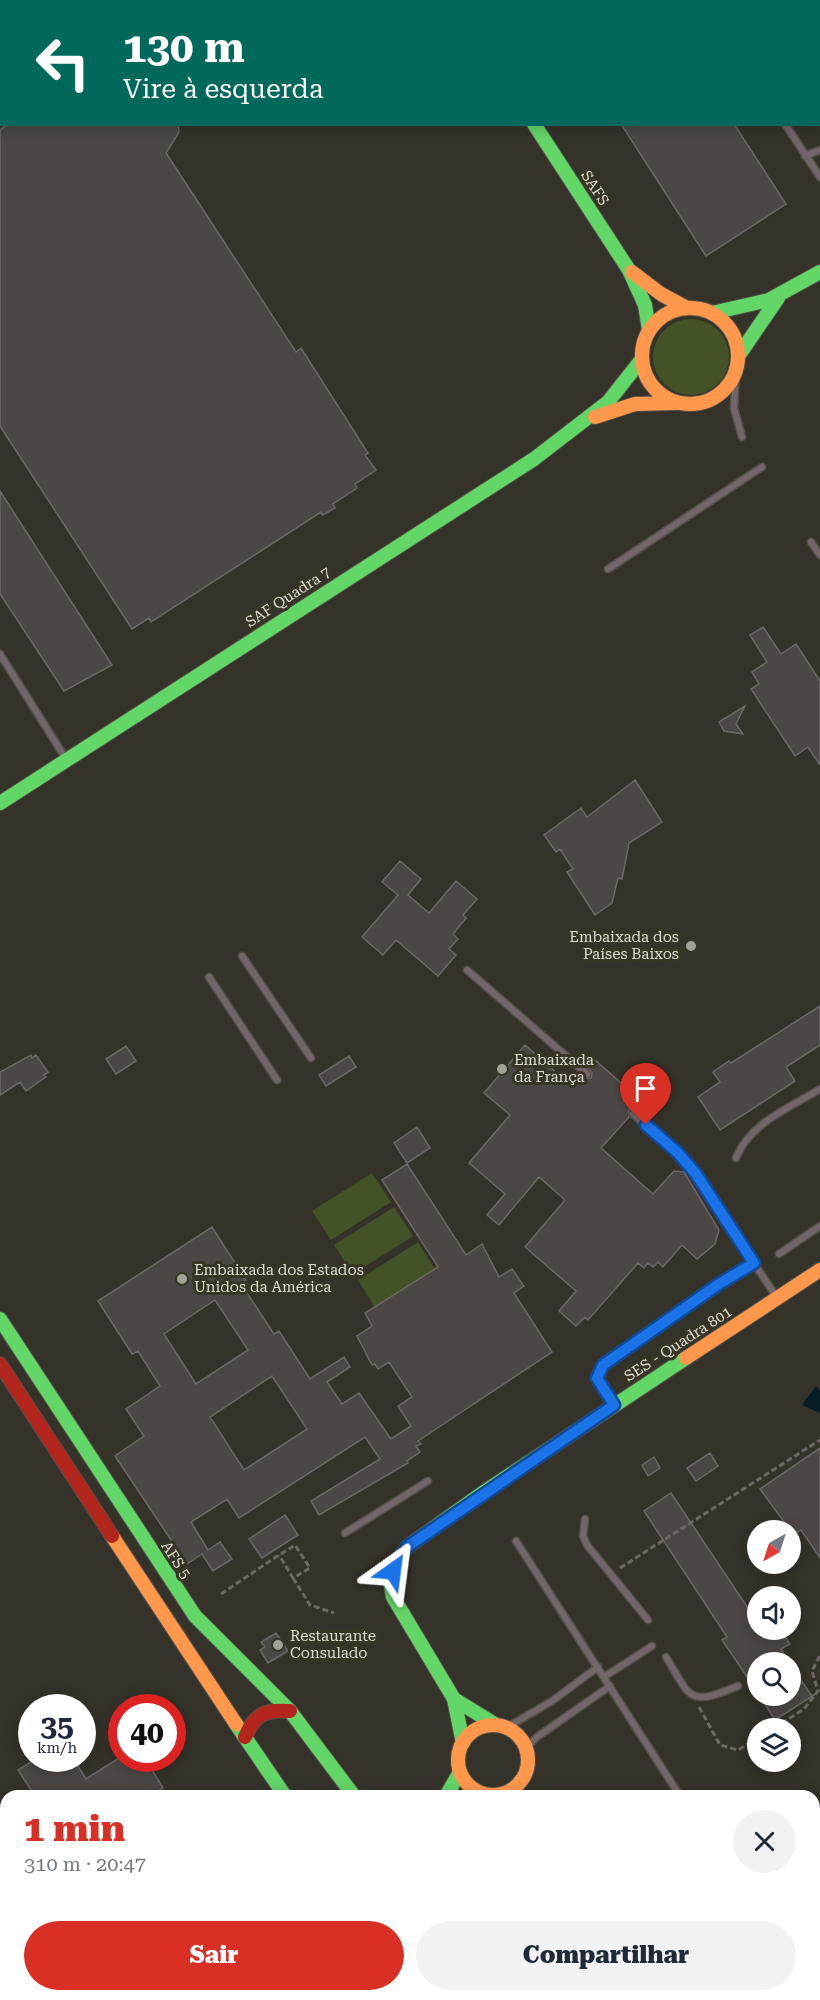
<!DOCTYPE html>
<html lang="pt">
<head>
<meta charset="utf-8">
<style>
	:root { --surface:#fff; --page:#f2f2f3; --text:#1f2937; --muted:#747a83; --accent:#d93025 }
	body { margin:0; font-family:"Roboto Serif",serif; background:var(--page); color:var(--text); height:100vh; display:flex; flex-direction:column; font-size:22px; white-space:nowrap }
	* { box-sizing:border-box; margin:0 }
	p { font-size:20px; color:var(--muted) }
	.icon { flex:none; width:33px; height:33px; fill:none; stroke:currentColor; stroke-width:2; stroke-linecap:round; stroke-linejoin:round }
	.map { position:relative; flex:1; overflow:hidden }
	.details { position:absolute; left:0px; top:1790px; width:820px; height:212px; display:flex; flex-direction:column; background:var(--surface); border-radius:18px 18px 0 0; box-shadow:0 3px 15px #0003 }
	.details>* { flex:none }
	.banner { position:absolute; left:0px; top:0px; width:820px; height:126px; box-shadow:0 3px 15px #0003; background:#00695c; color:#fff; overflow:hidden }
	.needle { width:39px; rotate:219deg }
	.fabs { position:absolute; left:747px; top:1520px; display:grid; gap:12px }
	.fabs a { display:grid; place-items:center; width:54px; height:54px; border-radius:50%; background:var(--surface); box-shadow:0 3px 15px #0003; font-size:30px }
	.speed { position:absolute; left:18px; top:1694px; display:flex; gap:12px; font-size:30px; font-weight:700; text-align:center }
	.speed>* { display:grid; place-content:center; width:78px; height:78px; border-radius:50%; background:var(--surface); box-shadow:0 3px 15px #0003; line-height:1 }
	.speed small { font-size:15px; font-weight:400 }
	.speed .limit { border:9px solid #d22; background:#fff; color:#111 }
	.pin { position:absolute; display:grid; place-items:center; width:51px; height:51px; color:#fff; margin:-62px -26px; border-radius:50% 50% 50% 0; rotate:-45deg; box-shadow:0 0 6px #0007 }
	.pin .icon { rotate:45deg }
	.me { position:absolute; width:66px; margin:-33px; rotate:31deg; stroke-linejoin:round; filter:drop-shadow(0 0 4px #0008) }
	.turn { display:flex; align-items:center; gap:21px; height:126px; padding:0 24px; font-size:27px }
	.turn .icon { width:78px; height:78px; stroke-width:2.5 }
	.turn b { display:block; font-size:42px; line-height:51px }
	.round { display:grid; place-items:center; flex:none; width:63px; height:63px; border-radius:32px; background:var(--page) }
	.summary { display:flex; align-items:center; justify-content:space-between; height:102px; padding:0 24px }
	h1 { font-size:36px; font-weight:800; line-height:45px; color:var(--accent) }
	.primary-button { display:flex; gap:12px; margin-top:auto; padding:12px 24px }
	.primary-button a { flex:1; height:69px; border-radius:36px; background:var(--accent); color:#fff; font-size:24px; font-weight:800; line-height:69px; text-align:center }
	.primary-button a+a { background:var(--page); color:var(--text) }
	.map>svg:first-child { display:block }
</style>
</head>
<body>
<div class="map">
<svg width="820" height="2000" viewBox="0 0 820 2000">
	<rect width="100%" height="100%" fill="#343229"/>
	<path fill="#445327" d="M653 357a38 38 0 1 1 76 0a38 38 0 1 1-76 0Z
		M372,1173L391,1202L331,1240L312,1211Z
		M394,1207L413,1236L353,1274L334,1245Z
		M418,1242L436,1271L376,1309L358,1280Z"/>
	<path fill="#061d26" d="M816,1386L820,1391V1413L802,1405Z"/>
	<path fill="#4c4745" stroke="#6c6766" stroke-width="1.5" fill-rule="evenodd" d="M8,124H178L179,132L166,153L296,352L301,348L368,453L365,455L376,470L355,484L357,488L333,504L335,508L323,515L321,512L151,622L149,618L132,629L0,426V130Z
		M621,124H734L786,204L706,256Z
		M0,491L112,665L64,691L0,594Z
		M763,627L781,654L796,644L820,681V765L808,747L795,756L751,689L759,684L752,672L767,662L750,635Z
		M745,706L736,724L743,734L724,731L719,722Z
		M635,780L662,822L629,843L622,879L618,878L612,903L595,915L567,872L573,869L560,849L556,852L544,835L581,808L587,817Z
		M400,861L421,879L408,895L429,913L456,881L477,899L463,915L466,918L453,934L458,939L449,949L456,955L438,976L396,940L383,955L362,937L398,895L382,882Z
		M820,1006V1045L786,1067L795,1081L720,1130L698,1097L720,1082L713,1072L729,1061L731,1063Z
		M525,1045L572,1086L581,1076L585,1079L591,1078L592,1073L588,1068L595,1060L642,1101L635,1109L629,1110V1117L601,1148L653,1194L674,1171L684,1172L719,1230L715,1244L697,1259L682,1245L663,1267L658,1262L653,1267L648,1263L644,1268L638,1263L588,1320L585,1317L576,1326L559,1311L576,1291L525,1247L565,1200L539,1177L499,1225L487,1215L505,1194L469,1163L510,1115L484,1093Z
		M126,1046L136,1061L116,1074L106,1059Z
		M31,1055L32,1058L36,1055L48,1072L44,1075L46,1077L26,1091L20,1082L0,1095V1072Z
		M349,1056L356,1067L326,1086L319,1075Z
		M417,1127L430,1148L407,1163L394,1143Z
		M407,1164L466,1255L482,1244L499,1277L512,1269L524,1286L514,1293L552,1352L418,1441L421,1444L416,1446L420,1452L407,1461L408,1463L319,1515L311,1501L380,1459L365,1437L239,1518L227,1499L191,1522L208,1550L220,1542L232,1559L213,1571L202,1554L187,1564L115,1456L144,1436L126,1409L160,1386L138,1351L132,1354L98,1301L212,1227L246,1280L241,1284L274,1334L279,1331L310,1379L344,1357L350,1367L327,1382L342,1404L359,1393L391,1439L411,1426L398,1406L412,1397L389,1362L378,1369L375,1364L372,1365L357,1336L372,1326L365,1313L438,1267L382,1180ZM215,1300L248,1350L196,1384L164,1334ZM272,1376L307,1429L244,1470L210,1417Z
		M820,1448V1558L801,1530L792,1536L790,1530L760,1489Z
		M710,1453L718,1466L696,1481L687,1468Z
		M654,1457L660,1468L648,1476L642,1465Z
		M671,1493L758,1623V1629H780L790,1644L781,1649L789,1662H758V1693L722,1640L727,1637L644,1511Z
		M285,1515L298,1535L262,1558L249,1539Z
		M276,1633L288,1651L268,1663L260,1650L265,1647L261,1642Z
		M790,1664L811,1695H814L775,1720L759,1695H790Z
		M37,1758H73L86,1779L119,1758H137L144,1769L149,1765L163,1788L158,1791L161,1796H35L18,1770Z"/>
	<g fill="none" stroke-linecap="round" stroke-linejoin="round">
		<g stroke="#525048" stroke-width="9">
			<path id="lane" d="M703,0L704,2
				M819,53L820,54
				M785,124L820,177
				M805,156L820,150
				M736,372L734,408L742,437
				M811,542L820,555
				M608,569L762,467
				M0,654L66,759
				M242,956L311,1058
				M467,970L587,1074
				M209,977L277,1080
				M633,1114L678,1153L695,1174L754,1263
				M736,1158C750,1123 789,1108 820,1089
				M779,1254L820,1226
				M613,1404L597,1378L603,1365L719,1284L754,1263L777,1298
				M585,1519L583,1536L587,1545L648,1620
				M345,1533L428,1481
				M516,1541L680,1796
				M666,1657C691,1698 688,1707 738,1686
				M604,1677L652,1646
				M506,1728L552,1701L598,1667
				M526,1748L537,1737L610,1686"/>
		</g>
		<g stroke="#525048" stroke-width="16">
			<path id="fast" d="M453,0L454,2
				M534,124L629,270L645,305L649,330
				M712,313L769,300L820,272
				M739,355L778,298
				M0,803L534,459L608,402L642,359
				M0,1319L195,1616L290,1711L354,1796
				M454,1699L496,1725
				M236,1724L285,1796
				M463,1743L454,1699L393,1597L390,1581L396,1563L407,1547L484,1492L686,1358
				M446,1796L460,1772
				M487,1995L492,2000
				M582,1995L588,2000
				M543,2000L546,1995"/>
		</g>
		<g stroke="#525048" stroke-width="16">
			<path id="slow" d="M632,272L661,294L687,308
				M642 356a48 48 0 1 1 96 0a48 48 0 1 1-96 0Z
				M595,417L635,404L676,403
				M686,1358L820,1270
				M112,1536L236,1724
				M458 1760a35 35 0 1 1 70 0a35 35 0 1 1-70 0Z
				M563,1995L567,2000
				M124,2000L132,1995"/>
		</g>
		<g stroke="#525048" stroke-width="16">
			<path id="jam" d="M0,1364L112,1536
				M245,1737C255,1714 265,1709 290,1711"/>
		</g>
		<path stroke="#6e6665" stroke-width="3" stroke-dasharray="6 3" stroke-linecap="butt" d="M620,1568L820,1440
			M293,1578L310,1605L334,1613
			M221,1594L273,1559L295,1545L310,1568L293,1578L279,1555
			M699,1707L720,1745L738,1750L758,1738
			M774,1728L804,1709L818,1691L812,1671L820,1655"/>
		<use href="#lane" stroke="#73666a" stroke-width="6"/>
		<use href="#fast" stroke="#63d668" stroke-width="14"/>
		<use href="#slow" stroke="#ff974d" stroke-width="14"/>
		<use href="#jam" stroke="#b3261e" stroke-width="14"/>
	</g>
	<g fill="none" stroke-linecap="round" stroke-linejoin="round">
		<g stroke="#114b97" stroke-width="15">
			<path id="route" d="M393,1571L407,1547L614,1405L597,1378L603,1365L719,1284L754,1263L696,1174L678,1153L646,1125"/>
		</g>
		<use href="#route" stroke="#1a73e8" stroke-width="10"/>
	</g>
	<g fill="#a2a097" stroke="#383525" stroke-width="2">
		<circle cx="691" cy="946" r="6"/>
		<circle cx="502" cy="1069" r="6"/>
		<circle cx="182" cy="1279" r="6"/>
		<circle cx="278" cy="1645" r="6"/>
	</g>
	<g text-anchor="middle" stroke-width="6" stroke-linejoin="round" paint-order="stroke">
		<g font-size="15" fill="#dddcd2" stroke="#383525">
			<text transform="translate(595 188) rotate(57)" y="5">SAFS</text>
			<text transform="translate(288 597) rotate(-33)" y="5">SAF Quadra 7</text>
			<text transform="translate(678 1344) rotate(-33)" y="5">SES - Quadra 801</text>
			<text transform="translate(176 1560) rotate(57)" y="5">AFS 5</text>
		</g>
		<g font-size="15" fill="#dddcd2" stroke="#383525" text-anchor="start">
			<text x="679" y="942" text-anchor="end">Embaixada dos<tspan x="679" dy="17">Países Baixos</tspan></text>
			<text x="514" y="1065">Embaixada<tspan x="514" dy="17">da França</tspan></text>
			<text x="194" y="1275">Embaixada dos Estados<tspan x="194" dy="17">Unidos da América</tspan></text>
			<text x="290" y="1641">Restaurante<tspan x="290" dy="17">Consulado</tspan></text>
		</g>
	</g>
</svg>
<div class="fabs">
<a><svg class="needle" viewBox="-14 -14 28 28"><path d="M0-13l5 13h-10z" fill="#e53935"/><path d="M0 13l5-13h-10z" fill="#747a83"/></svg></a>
<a><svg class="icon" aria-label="sound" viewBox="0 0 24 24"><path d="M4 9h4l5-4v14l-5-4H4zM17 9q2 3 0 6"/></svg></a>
<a><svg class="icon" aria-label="search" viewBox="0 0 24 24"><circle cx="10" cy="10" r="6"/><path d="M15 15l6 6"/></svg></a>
<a><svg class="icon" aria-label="layers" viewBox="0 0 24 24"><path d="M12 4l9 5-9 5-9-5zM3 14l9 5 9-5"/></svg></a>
</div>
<div class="speed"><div>35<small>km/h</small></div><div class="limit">40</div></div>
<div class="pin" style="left:646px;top:1125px;background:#d93025"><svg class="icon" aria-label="arrive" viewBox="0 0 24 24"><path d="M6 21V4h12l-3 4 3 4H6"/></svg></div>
<svg class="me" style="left:393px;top:1571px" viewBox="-20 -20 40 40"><path d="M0-17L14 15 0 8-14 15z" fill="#1a73e8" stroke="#fff" stroke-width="4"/></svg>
<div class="banner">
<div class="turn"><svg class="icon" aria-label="left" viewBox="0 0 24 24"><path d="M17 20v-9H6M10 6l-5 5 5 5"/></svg><div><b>130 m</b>Vire à esquerda</div></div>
</div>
<section class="details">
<div class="summary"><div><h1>1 min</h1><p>310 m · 20:47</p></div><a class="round"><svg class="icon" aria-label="close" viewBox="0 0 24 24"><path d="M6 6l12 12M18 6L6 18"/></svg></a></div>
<div class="primary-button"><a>Sair</a><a>Compartilhar</a></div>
</section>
</div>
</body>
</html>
